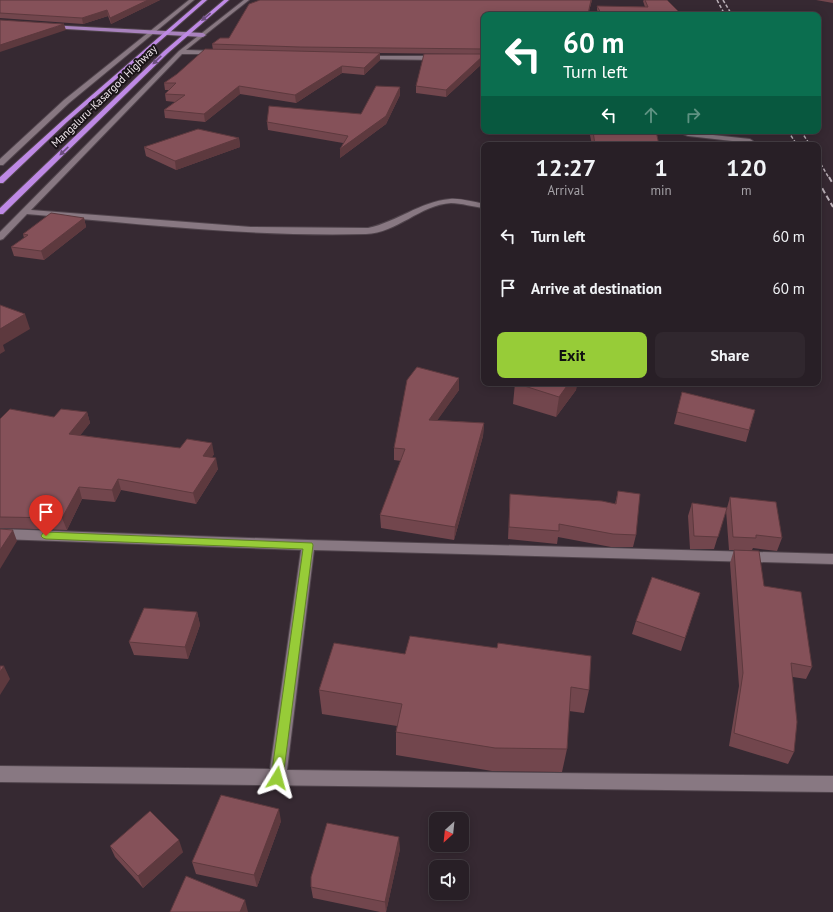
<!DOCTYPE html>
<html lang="en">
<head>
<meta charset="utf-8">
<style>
	:root { --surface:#281f26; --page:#30272e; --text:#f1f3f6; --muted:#a5a2a7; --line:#443d43; --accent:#97cc38 }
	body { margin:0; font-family:"PT Sans",sans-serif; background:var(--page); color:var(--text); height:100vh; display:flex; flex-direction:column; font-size:15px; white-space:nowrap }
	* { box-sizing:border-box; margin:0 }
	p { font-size:13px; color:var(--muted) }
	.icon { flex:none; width:22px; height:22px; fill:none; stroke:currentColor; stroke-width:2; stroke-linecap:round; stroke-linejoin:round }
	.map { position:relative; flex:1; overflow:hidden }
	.panel { position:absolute; left:481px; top:142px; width:340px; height:244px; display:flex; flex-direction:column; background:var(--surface); border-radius:8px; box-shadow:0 2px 10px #0003,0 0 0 1px var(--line) }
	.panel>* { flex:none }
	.top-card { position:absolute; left:481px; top:12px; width:340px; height:122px; border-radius:8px; box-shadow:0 2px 10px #0003,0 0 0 1px var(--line); background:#0b6e4f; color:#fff; overflow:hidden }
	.needle { width:26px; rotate:207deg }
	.tools { position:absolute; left:429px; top:812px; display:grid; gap:8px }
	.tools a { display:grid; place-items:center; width:40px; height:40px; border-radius:8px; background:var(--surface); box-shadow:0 2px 10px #0003,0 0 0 1px var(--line); font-size:20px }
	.pin { position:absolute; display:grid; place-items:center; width:34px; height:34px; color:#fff; margin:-41px -17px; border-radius:50% 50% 50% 0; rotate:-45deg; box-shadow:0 0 4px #0007 }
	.pin .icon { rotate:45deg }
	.me { position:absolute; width:44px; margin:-22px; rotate:8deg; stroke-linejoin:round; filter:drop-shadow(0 0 3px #0008) }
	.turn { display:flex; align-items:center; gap:14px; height:84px; padding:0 16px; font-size:18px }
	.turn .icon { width:52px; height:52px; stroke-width:2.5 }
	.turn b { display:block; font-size:28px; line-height:34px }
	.lanes { display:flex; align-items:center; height:38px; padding:0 16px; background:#0003; justify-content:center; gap:20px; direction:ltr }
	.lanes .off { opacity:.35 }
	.eta { display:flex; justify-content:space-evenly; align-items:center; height:68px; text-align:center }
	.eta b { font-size:24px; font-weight:600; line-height:28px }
	.button { display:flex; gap:8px; margin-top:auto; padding:8px 16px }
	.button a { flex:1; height:46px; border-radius:8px; background:var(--accent); color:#111; font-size:16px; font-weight:600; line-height:46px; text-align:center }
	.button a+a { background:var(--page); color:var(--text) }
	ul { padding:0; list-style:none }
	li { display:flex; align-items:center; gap:12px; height:52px; padding:0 16px }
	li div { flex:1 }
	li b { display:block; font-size:15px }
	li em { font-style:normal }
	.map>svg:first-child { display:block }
</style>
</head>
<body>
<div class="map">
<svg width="833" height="912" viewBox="0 0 833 912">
	<rect width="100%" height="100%" fill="#362932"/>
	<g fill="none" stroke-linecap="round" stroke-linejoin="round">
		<g stroke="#50444c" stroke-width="2">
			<path id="minor" d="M189,0H194L69,103L3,165H0V159L64,100Z
				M244,0H249L186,50L217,51L219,52V54H182L31,210L251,227L368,228C397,222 419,202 450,199C460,198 474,202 484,204V208C474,207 461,203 451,203C420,205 397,233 366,234C253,237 139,224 27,214L3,239L0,240V232L179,51Z
				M361,56H439L442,58L439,60L363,59L360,57Z
				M676,131L750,139L753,141L750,143L688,136Z
				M0,529L308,540L833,554V564L314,550L287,770L833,776V792L0,782V766L270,769L301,550L0,539Z"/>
		</g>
		<g stroke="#50444c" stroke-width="2">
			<path id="major" d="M47,25L203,33L206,35L203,37L49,28L46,26Z"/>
		</g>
		<g stroke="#50444c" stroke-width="2">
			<path id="highway" d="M202,0H207L67,122L3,183H0V177L63,120Z
				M224,0H229L168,53L3,214H0V208L164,51Z"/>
		</g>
		<use href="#minor" fill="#887882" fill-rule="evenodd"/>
		<use href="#major" fill="#a882bd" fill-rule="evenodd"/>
		<use href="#highway" fill="#be89e5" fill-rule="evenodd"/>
		<path stroke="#bab0b7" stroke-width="1.5" stroke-dasharray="3.5 2" stroke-linecap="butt" d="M717,0L725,15
			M723,0L732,15
			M788,131L797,145
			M801,131L810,145
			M818,159L829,178"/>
		<path stroke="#bab0b7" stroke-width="2" stroke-dasharray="5.5 3" stroke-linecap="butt" d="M829,177L833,184
			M818,181L833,207"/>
	</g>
	<path fill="#72464d" d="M0,0H160L111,24L108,16L83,24L0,18Z
		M260,0H592L588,15H484V62L446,97L416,93V86L468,54L380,53V60L364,75L342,73L296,103L240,94L205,122L165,118L164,110L175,102L166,101L165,94L169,90H165L164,83L213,50L212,44L229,38Z
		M644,0H645L682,15H599L597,10V6L645,7L643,1Z
		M816,0H833V3Z
		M400,87V95L386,124L340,158L343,143L268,130L267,122L361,114Z
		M591,131H656L659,145H592L590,135Z
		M239,138L240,147L176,170L146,156L144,147Z
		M84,218L86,227L44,260L14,256L11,247L24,238L23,234Z
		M459,378V390L437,420L484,423L483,436L454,540L381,528L380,515L401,461L394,460V448Z
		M515,383H577L576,390L556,417L513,404Z
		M682,392L755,410L746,442L674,424Z
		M87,412L90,423L80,435L214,454L212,457L218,469L196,504L121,490L115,502L82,499L67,530L0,528V419L54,417Z
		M618,491L636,535L633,547H611L558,537L557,544L508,539L510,494L615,504Z
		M730,497L782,538L777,551L753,548L752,550H729L726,510L714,549H690L688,516L692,503L727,508Z
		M734,550L764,586L812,667L806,679L793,677L794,752L788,764L729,746L739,686L730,563Z
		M700,593L681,651L632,634L636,621Z
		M197,612L200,625L188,659L134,655L129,642Z
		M334,643L589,690L584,713L569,711L567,749L562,772L492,771L396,755V732L397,726L322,714L319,690Z
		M281,821L257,887L196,874L192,862Z
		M110,846L183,852L143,888L115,857Z
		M400,849L386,912H380L313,898L311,887Z"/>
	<path fill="#5d393e" d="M148,0H160L111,24L110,18Z
		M591,0H592L588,15H585Z
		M107,10L108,16L83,24L82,18Z
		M64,24L66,30L0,52V45Z
		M380,53V60L364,75V68Z
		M484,55V62L446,97V90Z
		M342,66V73L296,103L295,95Z
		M239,86L240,94L205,122L204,114Z
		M400,87V95L386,124L340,158V149Z
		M239,138L240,147L176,170L175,161Z
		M84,218L86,227L44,260L41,251Z
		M25,314L30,329L3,345L5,351L0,354V329Z
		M459,378V390L429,432V420Z
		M568,383H577L576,390L556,417L559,397Z
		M87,412L90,423L73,445L69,434Z
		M484,423L483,436L454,540L455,527Z
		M212,443L214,454L206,467L203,456Z
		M216,458L218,469L196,504L193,493Z
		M118,479L121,490L115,502L112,490Z
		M79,487L82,499L67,530L62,518Z
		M13,530L17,541L0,569V550Z
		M197,612L200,625L188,659L185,647Z
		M4,666L10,679L0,695V672Z
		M279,809L281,821L257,887L254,875Z
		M399,837L400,849L386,912L385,902Z
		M179,840L183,852L143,888L138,876Z
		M245,900L248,912H240Z"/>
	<path fill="#855159" stroke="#5d393e" d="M0,0H148L110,18L107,10L82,18L0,13Z
		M260,0H591L588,14L585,15H484V49L300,47L212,44L220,38H229L249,4Z
		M645,0H667L682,15H602L597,6L648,7Z
		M0,20L64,24L0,45Z
		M205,49L380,53L364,68L342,66L295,95L239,86L204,114L164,110L185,95L165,94L176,83H164L177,74Z
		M424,54H484V55L446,90L416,86Z
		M376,86L400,87L386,116L340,149L348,136L267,122L269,106L361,114Z
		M198,129L239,138L175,161L144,147Z
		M593,131H656L659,145H595Z
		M51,213L84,218L41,251L11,247L28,235L23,234Z
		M0,305L25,314L0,329Z
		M417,367L459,378L429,420L484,423L455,527L380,515L405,449L394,448L407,380Z
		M515,383H569L559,397Z
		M682,392L755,410L749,430L677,412Z
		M10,409L54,417L61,409L87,412L69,434L180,448L187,439L212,443L203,456L216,458L193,493L118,479L112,490L79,487L62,518L0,517V419Z
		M618,491L640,494L636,535L613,534L559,524V531L509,527L510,494L602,501L616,504Z
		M730,497L776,502L782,538L756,535V538L733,537Z
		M692,503L727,508L718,537L694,536Z
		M0,529L13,530L0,550Z
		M734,550L759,551L764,586L801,592L812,667L791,663L797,722L794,752L734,733L743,673Z
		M652,577L700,593L685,638L636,621Z
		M144,608L197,612L185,647L129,642Z
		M410,636L497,648L498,643L591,656L589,690L571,687L567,749L495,748L396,732L402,704L319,690L334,643L405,654Z
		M0,666H4L0,672Z
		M221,795L279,809L254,875L192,862Z
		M150,811L179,840L138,876L110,846Z
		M327,823L399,837L385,902L311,887V877Z
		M186,876L245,900L240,912H170Z"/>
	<defs><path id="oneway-solid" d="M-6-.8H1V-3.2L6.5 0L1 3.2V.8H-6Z"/></defs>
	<g fill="#6c4e7e">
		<use href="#oneway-solid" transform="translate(206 17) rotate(141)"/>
		<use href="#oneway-solid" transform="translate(157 60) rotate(136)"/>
		<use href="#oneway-solid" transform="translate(64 151) rotate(136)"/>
	</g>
	<path fill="#97cc38" stroke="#628524" d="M46,532L312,543L313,545L283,778L282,782L277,784L272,782L271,778L303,549L46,539L43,538L41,536L43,533Z"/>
	<g text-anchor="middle" stroke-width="4" stroke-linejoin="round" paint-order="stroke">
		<g font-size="11" fill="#f0e7ed" stroke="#1a1418">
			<text transform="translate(104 96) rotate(-44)" y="4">Mangaluru-Kasargod Highway</text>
		</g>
	</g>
</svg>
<div class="tools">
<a><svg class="needle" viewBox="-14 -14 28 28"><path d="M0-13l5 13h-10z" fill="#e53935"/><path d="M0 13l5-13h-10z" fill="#a5a2a7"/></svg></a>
<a><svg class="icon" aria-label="sound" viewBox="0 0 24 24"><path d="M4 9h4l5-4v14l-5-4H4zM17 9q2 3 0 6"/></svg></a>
</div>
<div class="pin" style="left:46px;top:536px;background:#d93025"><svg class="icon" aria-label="arrive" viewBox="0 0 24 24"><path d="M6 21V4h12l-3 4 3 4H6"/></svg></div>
<svg class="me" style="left:277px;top:778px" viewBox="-20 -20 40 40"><path d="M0-17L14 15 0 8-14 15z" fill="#97cc38" stroke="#fff" stroke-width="4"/></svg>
<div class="top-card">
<div class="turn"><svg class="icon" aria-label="left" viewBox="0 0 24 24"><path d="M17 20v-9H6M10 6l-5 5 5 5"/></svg><div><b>60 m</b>Turn left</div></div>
<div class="lanes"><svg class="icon" aria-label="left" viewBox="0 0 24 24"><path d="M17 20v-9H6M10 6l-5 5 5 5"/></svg><svg class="icon off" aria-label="ahead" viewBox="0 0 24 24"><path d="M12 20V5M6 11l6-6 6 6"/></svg><svg class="icon off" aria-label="right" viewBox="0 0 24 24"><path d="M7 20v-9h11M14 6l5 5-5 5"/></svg></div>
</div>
<section class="panel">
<div class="eta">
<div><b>12:27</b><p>Arrival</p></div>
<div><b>1</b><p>min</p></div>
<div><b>120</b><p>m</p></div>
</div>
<ul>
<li><svg class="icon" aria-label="left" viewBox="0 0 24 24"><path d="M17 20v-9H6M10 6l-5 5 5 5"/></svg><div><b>Turn left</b></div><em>60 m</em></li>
<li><svg class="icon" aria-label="arrive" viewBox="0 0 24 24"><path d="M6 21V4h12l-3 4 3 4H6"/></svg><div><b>Arrive at destination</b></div><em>60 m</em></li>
</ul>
<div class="button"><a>Exit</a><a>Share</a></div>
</section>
</div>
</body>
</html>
